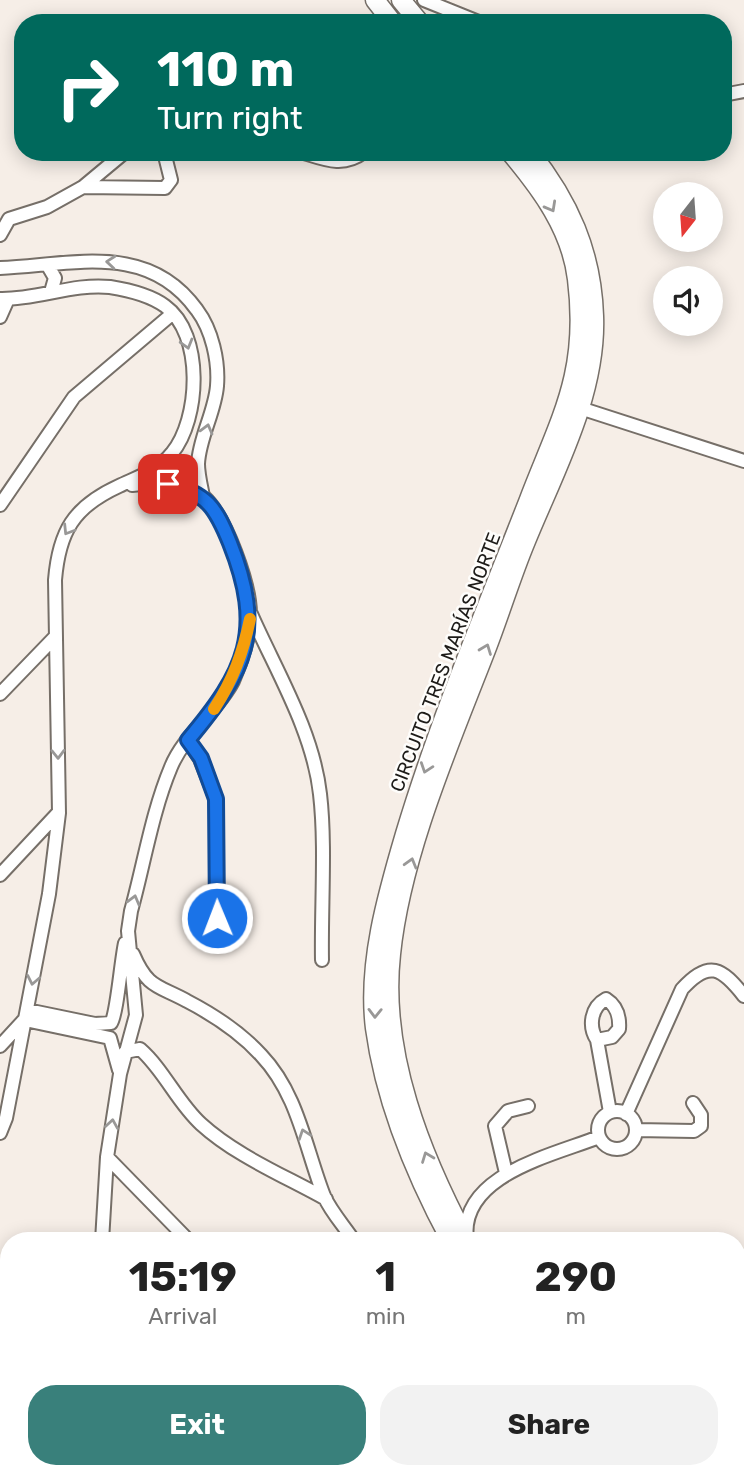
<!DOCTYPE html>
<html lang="en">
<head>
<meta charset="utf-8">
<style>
	:root { --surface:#fff; --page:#f2f2f2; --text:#222; --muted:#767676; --accent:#39807b }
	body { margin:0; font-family:Rubik,sans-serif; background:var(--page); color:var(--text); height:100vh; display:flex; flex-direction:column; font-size:26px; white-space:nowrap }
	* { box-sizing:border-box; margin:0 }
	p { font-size:23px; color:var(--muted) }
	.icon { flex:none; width:38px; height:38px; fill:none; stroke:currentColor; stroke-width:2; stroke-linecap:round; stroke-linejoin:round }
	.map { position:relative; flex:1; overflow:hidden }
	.details { position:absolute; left:0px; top:1232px; width:746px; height:247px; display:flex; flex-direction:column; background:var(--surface); border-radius:28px 28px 0 0; box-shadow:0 4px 18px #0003 }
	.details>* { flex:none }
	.guide { position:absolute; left:14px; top:14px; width:718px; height:147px; border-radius:28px; box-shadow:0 4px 18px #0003; background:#00695c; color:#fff; overflow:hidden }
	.needle { width:46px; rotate:197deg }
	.buttons { position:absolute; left:653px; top:182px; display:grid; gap:14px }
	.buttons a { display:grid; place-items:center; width:70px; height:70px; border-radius:50%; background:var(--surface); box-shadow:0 4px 18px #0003; font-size:35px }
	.pin { position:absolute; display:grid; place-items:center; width:60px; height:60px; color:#fff; margin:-30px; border-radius:14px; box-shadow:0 4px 10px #0006 }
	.me { position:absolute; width:77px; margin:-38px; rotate:359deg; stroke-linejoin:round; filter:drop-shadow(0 0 5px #0008) }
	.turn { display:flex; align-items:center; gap:24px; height:147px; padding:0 28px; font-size:32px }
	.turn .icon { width:91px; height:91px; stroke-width:2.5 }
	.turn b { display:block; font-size:49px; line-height:60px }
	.eta { display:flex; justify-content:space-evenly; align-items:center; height:119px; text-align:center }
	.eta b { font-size:42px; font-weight:700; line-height:49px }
	.primary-button { display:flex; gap:14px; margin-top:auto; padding:14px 28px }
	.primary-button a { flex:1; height:80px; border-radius:28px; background:var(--accent); color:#fff; font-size:28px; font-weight:700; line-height:80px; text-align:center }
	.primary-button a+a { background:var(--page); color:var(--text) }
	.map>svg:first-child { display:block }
</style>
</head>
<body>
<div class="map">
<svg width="744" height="1478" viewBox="0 0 744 1478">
	<rect width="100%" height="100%" fill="#f6eee7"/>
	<path fill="#f0e5d0" d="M9,1322V1470H119L122,1478H0V1323Z"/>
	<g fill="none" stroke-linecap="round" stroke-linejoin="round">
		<g stroke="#766f68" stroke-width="10">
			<path id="lane" d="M140,1478L143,1470"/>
		</g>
		<g stroke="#766f68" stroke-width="16">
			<path id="street" d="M424,0L481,23
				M723,95L744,91
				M301,152C324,159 343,168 364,152
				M83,187L165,188L171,180L164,152
				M0,235L9,219L47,207L83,187L125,152
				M48,266L55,278L51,292
				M0,268C72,265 148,241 197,310C212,330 219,361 217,386C215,412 199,438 198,464C198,474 201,486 203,496
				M0,299C37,300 73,283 110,287C129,290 150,295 165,306C204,334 200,419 172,453C158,471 138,477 119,486C73,507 59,532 55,580L59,813L49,894L6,1118L0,1133
				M0,317L8,299
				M580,408L744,461
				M0,505L74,397L172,314
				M251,614C276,671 313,731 320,794C326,845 321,907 322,960
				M0,694L56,636
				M188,740L200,759L216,799L217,918
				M0,875L58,813
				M133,954C148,989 158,985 187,1001C214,1015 240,1032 261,1055C298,1094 305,1147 324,1196C331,1212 345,1227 354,1241
				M27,1010L95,1024L111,1023C117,1014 121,961 125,943
				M25,1020L110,1038L119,1070
				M597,1040L612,1037L619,1029C620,1016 617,1006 606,999C591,1007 588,1026 597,1040L610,1112
				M0,1046L24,1020
				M125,1052L140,1049C164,1070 177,1102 201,1124C236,1156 285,1176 326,1199
				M598 1130a19 19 0 1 1 38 0a19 19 0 1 1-38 0Z
				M626,1114L682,989C709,959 722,968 744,996
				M636,1130L694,1131L701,1126V1115L693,1103
				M107,1157L189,1241
				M506,1173L495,1126L508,1111L528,1106
				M467,1240C458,1175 554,1155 599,1137
				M102,1241L107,1157L120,1074L136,1015L128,931L131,911C144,864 152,812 171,767C184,735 217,712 233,681C241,663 251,634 250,614C250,584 226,517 204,497C186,481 154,482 132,485
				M737,1272L744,1268
				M126,1470L129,1478
				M275,1470L280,1478
				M392,1470L398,1478"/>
		</g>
		<g stroke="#766f68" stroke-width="21">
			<path id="secondary" d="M375,0L393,23
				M401,0L420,23
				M451,1241C416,1176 385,1102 375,1028C367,964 387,895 405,834C439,721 485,612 528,502C560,418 589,374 577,279C571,229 541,189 510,152
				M467,1241C421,1155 380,1053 391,954C401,855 450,743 486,650C500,614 511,577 526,541C555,470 597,394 594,316C592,252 569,201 530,152
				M647,1470L661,1478
				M678,1470L694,1478"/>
		</g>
		<use href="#lane" stroke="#fff" stroke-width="6"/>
		<use href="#street" stroke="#fff" stroke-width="12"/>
		<use href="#secondary" stroke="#fff" stroke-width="18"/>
	</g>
	<defs><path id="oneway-chevron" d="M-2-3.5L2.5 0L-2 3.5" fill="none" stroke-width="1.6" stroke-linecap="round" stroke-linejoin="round" transform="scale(1.75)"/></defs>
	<g stroke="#999897">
		<use href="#oneway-chevron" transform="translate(551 207) rotate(61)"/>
		<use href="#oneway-chevron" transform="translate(111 262) rotate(-175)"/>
		<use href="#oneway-chevron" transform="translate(187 344) rotate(74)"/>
		<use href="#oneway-chevron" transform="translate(207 429) rotate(-75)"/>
		<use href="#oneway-chevron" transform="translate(68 530) rotate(122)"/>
		<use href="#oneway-chevron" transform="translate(486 649) rotate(-69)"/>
		<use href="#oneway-chevron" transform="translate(58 754) rotate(89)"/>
		<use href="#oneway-chevron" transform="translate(426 768) rotate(109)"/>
		<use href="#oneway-chevron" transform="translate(411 863) rotate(-74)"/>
		<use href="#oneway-chevron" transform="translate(134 900) rotate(-75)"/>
		<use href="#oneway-chevron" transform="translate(33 980) rotate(101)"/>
		<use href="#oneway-chevron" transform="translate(375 1013) rotate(91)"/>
		<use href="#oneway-chevron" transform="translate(112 1124) rotate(-81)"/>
		<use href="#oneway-chevron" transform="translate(304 1134) rotate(-109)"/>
		<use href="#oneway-chevron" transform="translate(427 1157) rotate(-111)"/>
	</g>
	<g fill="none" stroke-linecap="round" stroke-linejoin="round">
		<g stroke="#114b97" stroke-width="18">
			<path id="route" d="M168,484C207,493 216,508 230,543C265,631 246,671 188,740L201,758L216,799L217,918"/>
		</g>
		<use href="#route" stroke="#1a73e8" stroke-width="12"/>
		<path stroke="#f59e0b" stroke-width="12" d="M214,709C233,680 243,653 250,619"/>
	</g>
	<g text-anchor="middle" stroke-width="5" stroke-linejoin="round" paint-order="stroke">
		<g font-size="19" fill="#1d1b18" stroke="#fefdfb">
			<text transform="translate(445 662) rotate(-69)" y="7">CIRCUITO TRES MARÍAS NORTE</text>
		</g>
	</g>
</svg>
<div class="buttons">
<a><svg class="needle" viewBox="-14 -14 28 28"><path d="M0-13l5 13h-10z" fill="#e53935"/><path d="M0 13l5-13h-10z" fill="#767676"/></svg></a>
<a><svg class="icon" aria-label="sound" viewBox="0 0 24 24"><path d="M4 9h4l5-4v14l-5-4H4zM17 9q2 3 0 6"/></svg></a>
</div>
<div class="pin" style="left:168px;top:484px;background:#d93025"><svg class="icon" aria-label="arrive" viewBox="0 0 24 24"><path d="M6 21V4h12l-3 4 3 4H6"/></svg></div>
<svg class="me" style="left:217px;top:918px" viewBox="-20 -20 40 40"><circle r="17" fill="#1a73e8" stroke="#fff" stroke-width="3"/><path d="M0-11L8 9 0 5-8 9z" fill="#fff"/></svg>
<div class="guide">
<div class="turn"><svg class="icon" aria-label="right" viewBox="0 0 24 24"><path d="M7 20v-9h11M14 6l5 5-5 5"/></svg><div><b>110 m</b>Turn right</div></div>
</div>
<section class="details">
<div class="eta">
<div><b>15:19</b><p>Arrival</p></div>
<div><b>1</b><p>min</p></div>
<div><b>290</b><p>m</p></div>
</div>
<div class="primary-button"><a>Exit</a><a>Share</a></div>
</section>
</div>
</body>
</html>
